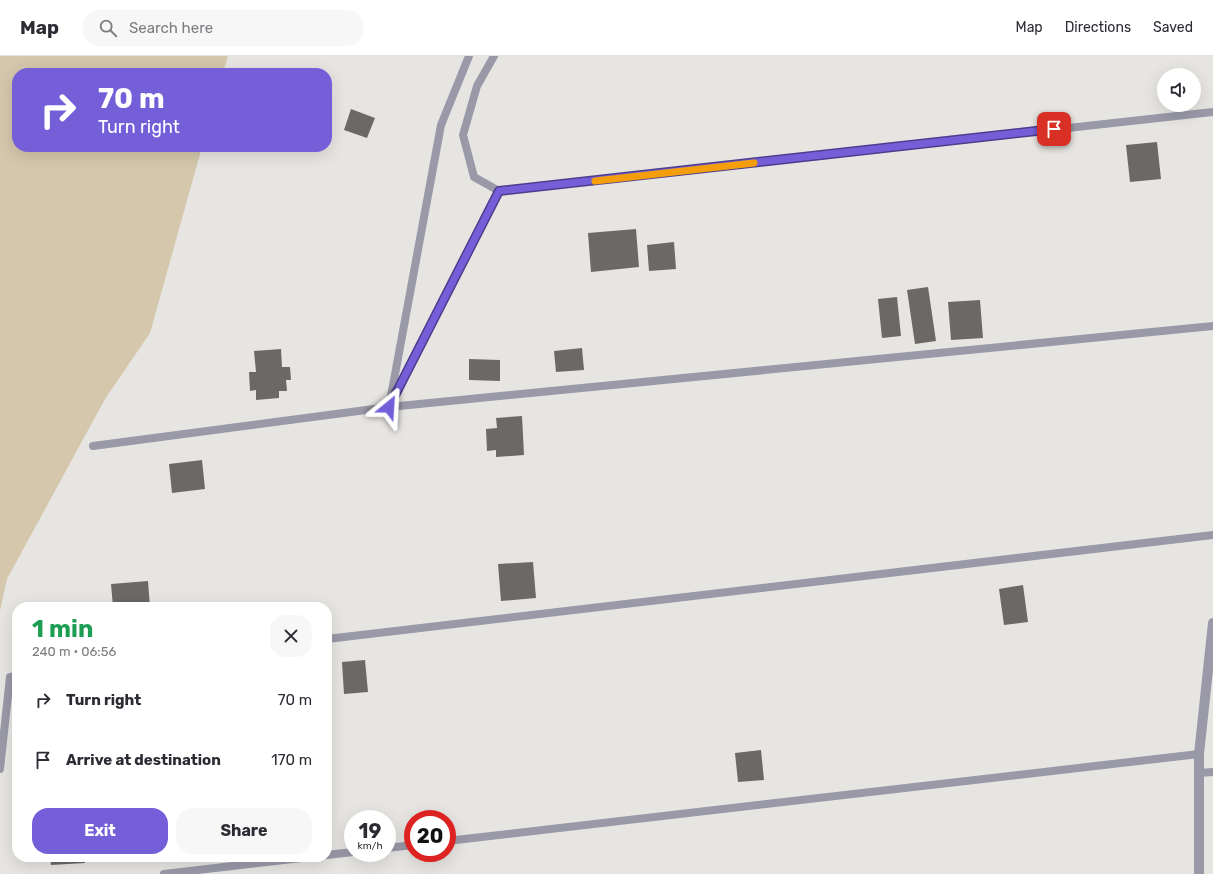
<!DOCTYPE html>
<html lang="en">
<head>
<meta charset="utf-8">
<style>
	:root { --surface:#fff; --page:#f7f7f7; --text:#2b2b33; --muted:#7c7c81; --line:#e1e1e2; --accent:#755fd9 }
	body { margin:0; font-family:Rubik,sans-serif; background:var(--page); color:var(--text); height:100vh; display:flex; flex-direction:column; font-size:15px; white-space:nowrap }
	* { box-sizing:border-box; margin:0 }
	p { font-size:13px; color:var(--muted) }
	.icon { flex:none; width:22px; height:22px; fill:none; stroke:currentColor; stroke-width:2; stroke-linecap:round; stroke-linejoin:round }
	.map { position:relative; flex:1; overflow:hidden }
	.drawer { position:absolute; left:12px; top:546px; width:320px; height:260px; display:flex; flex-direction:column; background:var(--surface); border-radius:16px; box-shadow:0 4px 16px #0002 }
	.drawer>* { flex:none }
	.guide { position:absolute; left:12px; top:12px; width:320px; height:84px; border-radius:16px; box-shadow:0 4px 16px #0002; background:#755fd9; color:#fff; overflow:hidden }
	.fabs { position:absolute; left:1157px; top:12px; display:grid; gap:8px }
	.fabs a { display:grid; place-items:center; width:44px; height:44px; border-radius:50%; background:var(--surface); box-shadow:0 4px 16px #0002; font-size:20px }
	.speed { position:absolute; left:344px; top:754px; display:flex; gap:8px; font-size:20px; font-weight:700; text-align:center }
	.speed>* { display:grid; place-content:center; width:52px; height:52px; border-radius:50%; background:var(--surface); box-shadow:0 4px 16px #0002; line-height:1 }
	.speed small { font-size:10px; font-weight:400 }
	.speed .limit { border:6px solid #d22; background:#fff; color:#111 }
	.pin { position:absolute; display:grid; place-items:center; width:34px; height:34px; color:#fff; margin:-17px; border-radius:8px; box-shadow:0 2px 6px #0006 }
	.me { position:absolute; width:44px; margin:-22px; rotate:27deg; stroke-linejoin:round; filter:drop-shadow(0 0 3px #0008) }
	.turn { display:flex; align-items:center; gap:14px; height:84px; padding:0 20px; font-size:18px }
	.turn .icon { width:52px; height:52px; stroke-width:2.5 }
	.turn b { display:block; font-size:28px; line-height:34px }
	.round { display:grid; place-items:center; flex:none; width:42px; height:42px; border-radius:16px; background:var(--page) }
	.summary { display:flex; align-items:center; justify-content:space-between; height:68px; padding:0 20px }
	h1 { font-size:24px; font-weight:700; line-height:30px; color:#1e9e55 }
	.button { display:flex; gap:8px; margin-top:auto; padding:8px 20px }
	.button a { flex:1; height:46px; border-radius:16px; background:var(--accent); color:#fff; font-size:16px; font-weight:700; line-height:46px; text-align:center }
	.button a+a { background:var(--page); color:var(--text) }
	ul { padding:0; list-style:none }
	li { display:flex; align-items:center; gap:12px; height:60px; padding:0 20px }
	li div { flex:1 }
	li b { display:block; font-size:15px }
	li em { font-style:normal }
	header { display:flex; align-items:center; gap:24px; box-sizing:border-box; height:56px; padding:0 20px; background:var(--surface); border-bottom:1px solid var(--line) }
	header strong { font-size:19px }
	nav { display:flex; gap:22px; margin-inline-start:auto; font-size:14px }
	.search { width:280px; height:36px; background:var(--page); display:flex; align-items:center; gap:10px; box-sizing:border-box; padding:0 14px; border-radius:16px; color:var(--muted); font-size:15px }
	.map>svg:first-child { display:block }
</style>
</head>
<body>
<header>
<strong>Map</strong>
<div class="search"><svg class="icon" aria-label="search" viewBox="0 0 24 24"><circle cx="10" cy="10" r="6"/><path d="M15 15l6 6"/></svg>Search here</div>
<nav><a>Map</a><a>Directions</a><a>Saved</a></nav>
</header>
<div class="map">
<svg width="1213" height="818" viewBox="0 0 1213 818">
	<rect width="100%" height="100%" fill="#e7e5e2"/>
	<path fill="#d4c7ac" d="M0,0H228L223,17H17V91H202L150,277L105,343L7,523L0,555Z"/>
	<path fill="#6a6966" d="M351,53L375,62L367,82L344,74Z
		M1157,86L1161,123L1130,126L1126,89Z
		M636,173L639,211L591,216L588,177Z
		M674,186L676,213L649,215L647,189Z
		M928,231L936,285L915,288L907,234Z
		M897,241L901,280L882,282L878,243Z
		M980,244L983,282L951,284L948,246Z
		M582,292L584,314L556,316L554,295Z
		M281,293L282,311H290L291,324H286L287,335H279V342L256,344V334L250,335L249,316H256L254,295Z
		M469,303L500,304V325L469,324Z
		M522,360L524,399L496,401V394L487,395L486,373L497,372L496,362Z
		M202,404L205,433L172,437L169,408Z
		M533,506L536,542L501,545L498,508Z
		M148,525L150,551H113L111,528Z
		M1023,529L1028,566L1004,569L999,533Z
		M365,604L368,636L344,638L342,606Z
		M761,694L764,724L738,726L735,697Z
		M50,801H85V807L51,809Z"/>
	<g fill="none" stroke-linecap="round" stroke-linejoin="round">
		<path stroke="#9999a8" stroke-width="8" d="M494,0L477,30L463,79L474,121L499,135L1213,56
			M499,135L389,351L1213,270
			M93,390L389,351L441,69L469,0
			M327,583L1213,479
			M0,713L10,621L17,620
			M1199,717L1213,716
			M447,785L1199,698
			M387,792L413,789
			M327,799L353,796
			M164,818L310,801"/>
		<path stroke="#9999a8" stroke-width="10" d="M1199,818V698L1213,567"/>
	</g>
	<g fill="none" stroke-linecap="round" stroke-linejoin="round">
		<g stroke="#4c3e8d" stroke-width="10">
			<path id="route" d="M389,351L499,135L1054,73"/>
		</g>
		<use href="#route" stroke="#755fd9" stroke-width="7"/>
		<path stroke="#f59e0b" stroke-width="7" d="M595,125L754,107"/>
	</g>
</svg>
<div class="fabs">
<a><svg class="icon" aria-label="sound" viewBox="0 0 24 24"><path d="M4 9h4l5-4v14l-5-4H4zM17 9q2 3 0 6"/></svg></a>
</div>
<div class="speed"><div>19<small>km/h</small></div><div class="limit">20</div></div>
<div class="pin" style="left:1054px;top:73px;background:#d93025"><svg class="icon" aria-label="arrive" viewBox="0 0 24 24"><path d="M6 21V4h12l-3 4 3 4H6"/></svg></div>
<svg class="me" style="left:389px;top:351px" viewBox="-20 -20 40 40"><path d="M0-17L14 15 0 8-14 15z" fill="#755fd9" stroke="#fff" stroke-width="4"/></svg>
<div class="guide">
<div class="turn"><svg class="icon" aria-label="right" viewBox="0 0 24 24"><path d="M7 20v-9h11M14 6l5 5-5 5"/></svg><div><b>70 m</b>Turn right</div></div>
</div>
<section class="drawer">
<div class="summary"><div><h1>1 min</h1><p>240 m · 06:56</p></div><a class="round"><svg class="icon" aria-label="close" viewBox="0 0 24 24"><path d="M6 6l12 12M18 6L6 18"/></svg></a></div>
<ul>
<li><svg class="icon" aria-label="right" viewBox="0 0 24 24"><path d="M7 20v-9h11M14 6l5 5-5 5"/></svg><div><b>Turn right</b></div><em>70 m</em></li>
<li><svg class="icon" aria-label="arrive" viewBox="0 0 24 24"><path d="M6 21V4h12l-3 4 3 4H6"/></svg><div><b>Arrive at destination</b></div><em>170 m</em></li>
</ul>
<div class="button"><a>Exit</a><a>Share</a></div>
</section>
</div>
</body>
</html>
